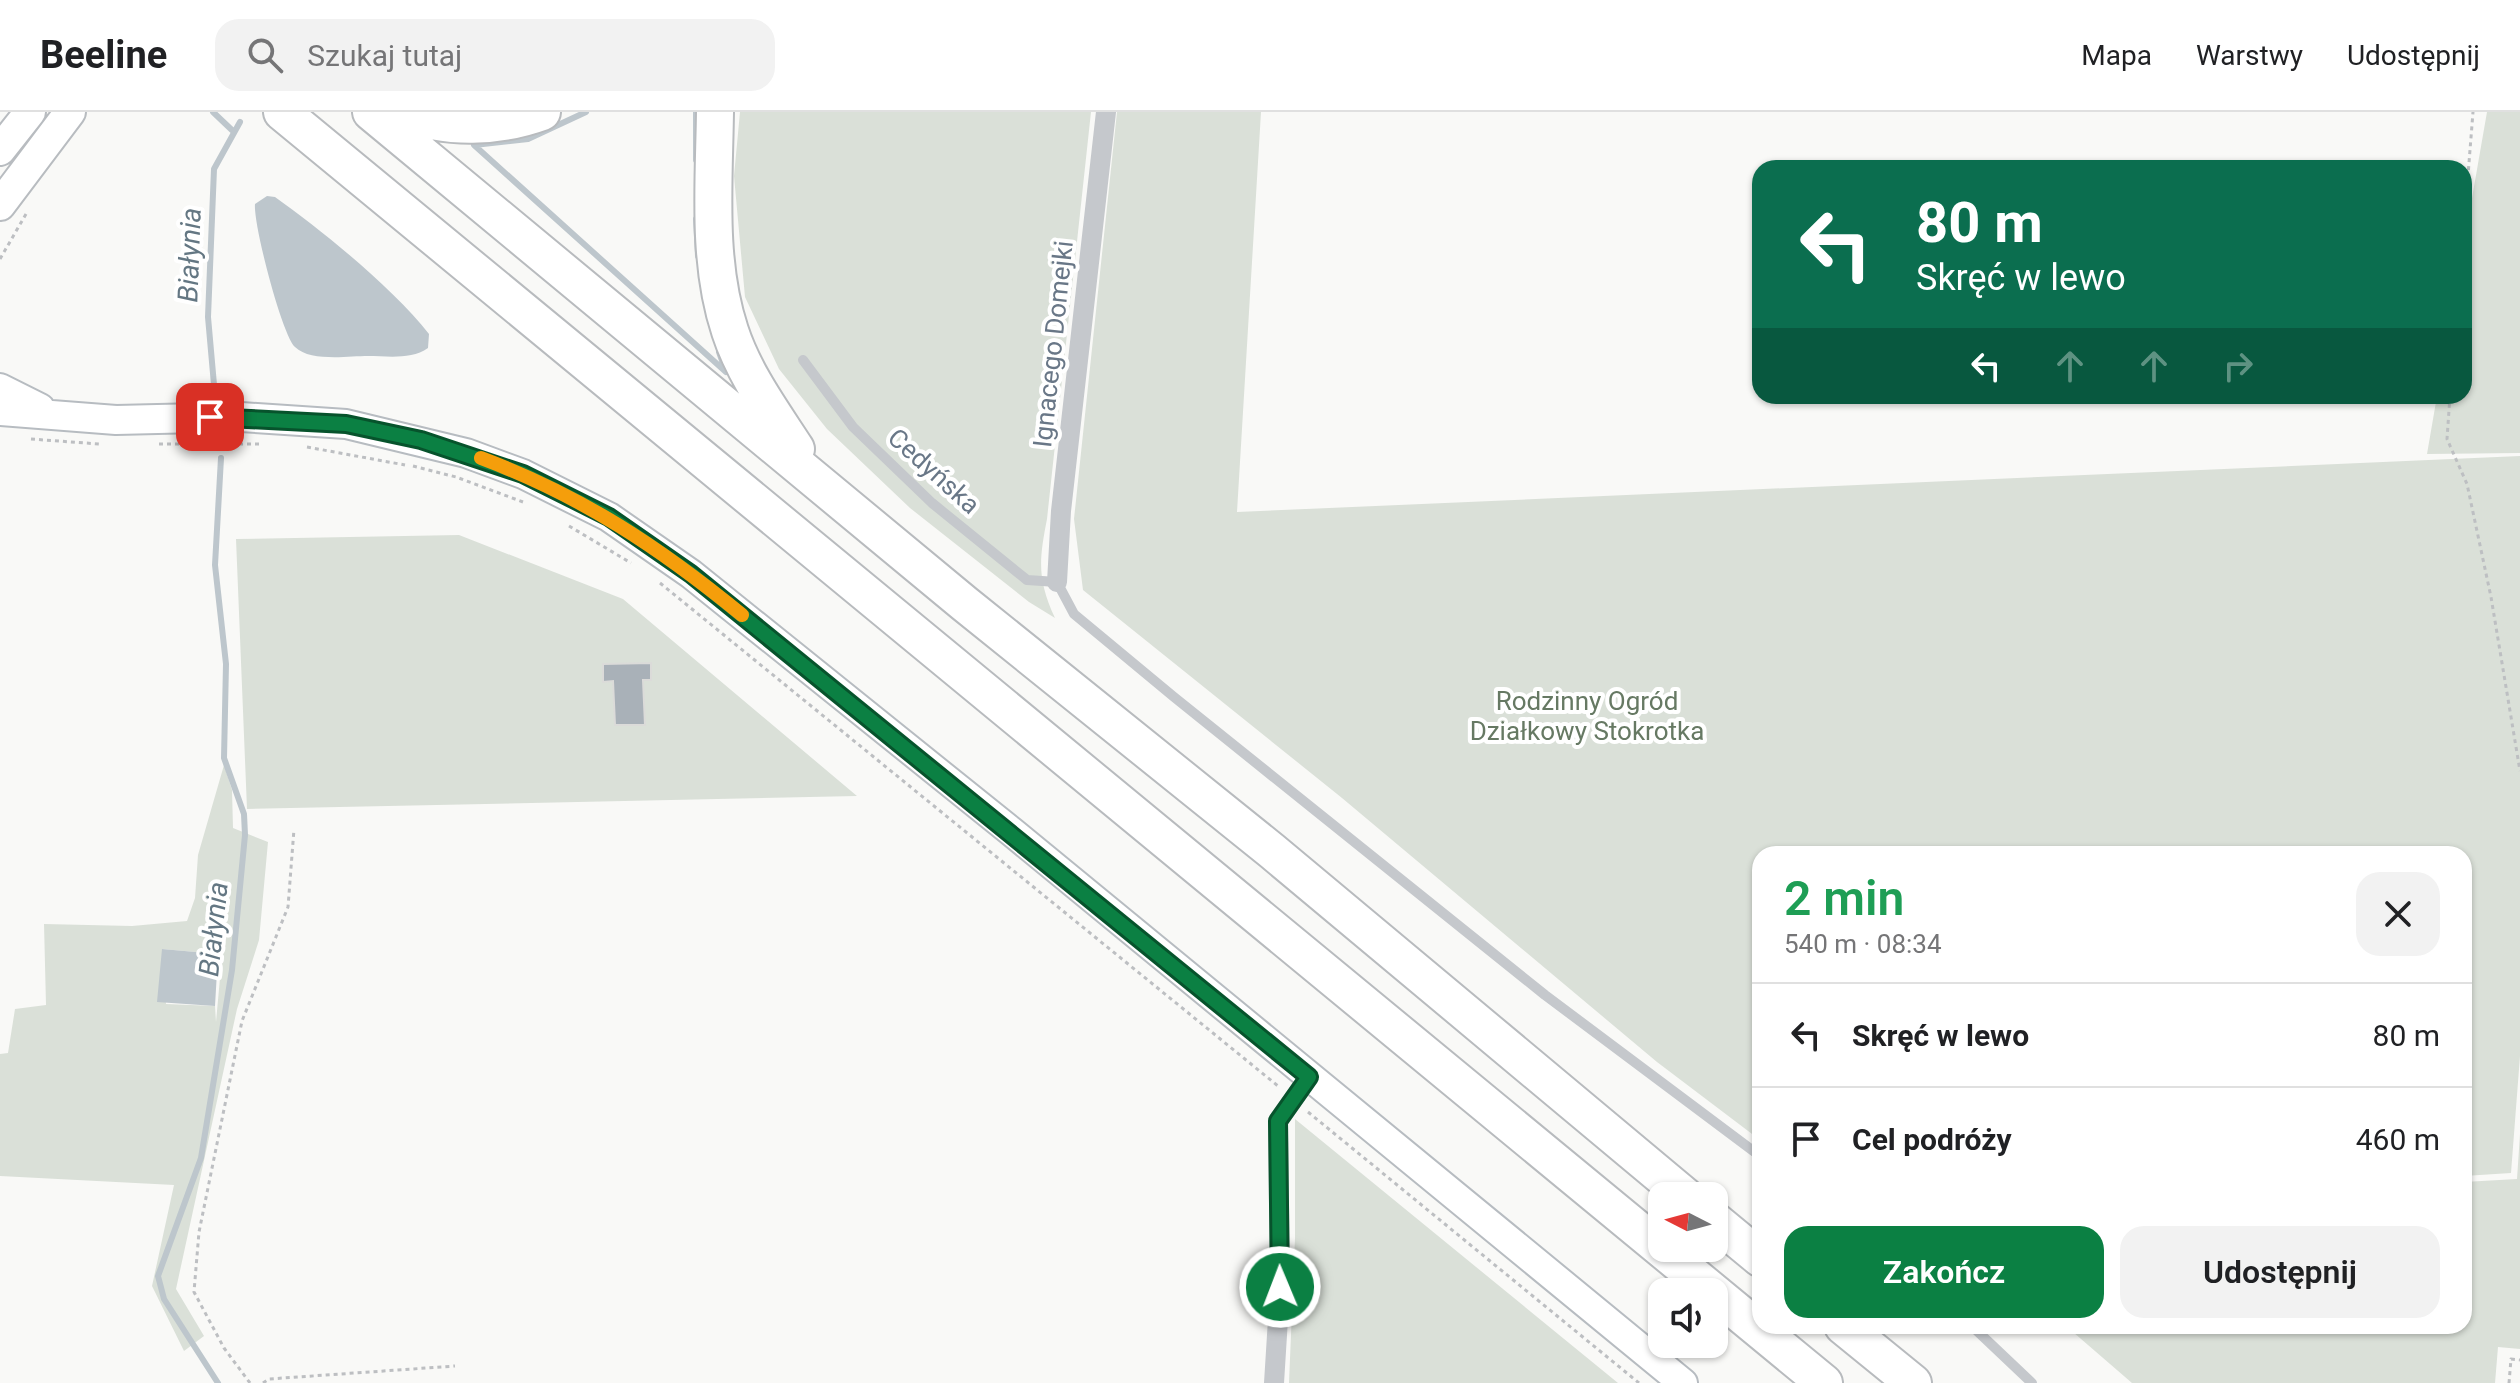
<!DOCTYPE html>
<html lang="pl">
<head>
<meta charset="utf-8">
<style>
	:root { --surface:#fff; --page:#f2f2f2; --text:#202124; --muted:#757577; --line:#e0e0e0; --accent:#0b8043 }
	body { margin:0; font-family:Roboto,sans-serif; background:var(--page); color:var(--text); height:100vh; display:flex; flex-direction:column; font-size:30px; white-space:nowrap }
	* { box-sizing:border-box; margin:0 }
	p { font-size:26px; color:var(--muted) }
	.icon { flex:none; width:44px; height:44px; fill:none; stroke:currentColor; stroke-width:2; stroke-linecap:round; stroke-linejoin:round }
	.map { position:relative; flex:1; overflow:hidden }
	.sheet { position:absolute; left:1752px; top:734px; width:720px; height:488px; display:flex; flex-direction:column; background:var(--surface); border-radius:24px; box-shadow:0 2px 6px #0004 }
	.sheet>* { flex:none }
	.hud { position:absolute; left:1752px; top:48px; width:720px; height:244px; border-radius:24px; box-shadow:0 2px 6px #0004; background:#0b6e4f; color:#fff; overflow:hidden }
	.needle { width:52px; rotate:276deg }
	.controls { position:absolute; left:1648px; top:1070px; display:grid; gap:16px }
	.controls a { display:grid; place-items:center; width:80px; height:80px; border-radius:16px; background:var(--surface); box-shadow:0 2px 6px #0004; font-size:40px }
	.pin { position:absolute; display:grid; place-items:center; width:68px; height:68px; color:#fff; margin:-34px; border-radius:16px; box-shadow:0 4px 12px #0006 }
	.me { position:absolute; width:88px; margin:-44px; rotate:359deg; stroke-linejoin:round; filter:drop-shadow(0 0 6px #0008) }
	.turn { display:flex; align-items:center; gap:28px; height:168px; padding:0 32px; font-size:36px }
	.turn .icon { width:104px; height:104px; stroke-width:2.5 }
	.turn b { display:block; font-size:56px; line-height:68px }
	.lanes { display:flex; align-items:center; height:76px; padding:0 32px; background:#0003; justify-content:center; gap:40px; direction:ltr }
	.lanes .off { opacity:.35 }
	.round { display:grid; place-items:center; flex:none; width:84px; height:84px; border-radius:24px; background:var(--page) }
	.overview { display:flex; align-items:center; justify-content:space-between; height:136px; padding:0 32px }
	h1 { font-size:48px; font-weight:600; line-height:60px; color:#1e9e55 }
	.button { display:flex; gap:16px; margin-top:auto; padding:16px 32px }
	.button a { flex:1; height:92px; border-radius:24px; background:var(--accent); color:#fff; font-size:32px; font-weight:600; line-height:92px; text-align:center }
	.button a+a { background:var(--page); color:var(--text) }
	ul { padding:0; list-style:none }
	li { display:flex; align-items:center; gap:24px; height:104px; padding:0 32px; border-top:2px solid var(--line) }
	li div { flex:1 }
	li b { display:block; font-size:30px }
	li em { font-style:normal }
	header { display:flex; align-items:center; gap:48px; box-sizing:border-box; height:112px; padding:0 40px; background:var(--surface); border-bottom:2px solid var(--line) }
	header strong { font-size:38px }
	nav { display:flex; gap:44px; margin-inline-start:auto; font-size:28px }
	.search { width:560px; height:72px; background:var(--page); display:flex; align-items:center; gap:20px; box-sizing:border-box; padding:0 28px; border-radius:24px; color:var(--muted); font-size:30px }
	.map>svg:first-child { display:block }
</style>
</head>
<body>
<header>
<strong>Beeline</strong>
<div class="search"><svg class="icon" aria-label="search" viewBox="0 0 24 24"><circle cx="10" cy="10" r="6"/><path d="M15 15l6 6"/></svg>Szukaj tutaj</div>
<nav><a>Mapa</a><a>Warstwy</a><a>Udostępnij</a></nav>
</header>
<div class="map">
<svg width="2520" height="1271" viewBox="0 0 2520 1271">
	<rect width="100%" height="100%" fill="#f9f9f7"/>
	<path fill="#dae0d8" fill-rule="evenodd" d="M740,0H1091L1047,407C1039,448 1037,467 1055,506L1029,490L910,396L827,317L779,257L745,185L734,64Z
		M1117,0H1261L1237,400L2520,344V944L2511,1061L2464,1064V742H1760V1028L1657,950L1342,686L1083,478L1074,407Z
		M2487,0H2520V341L2427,342L2437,284H2464V132Z
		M459,423L623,487L857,684L247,697L236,427Z
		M224,653L232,678L233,716L268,730L259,828L237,897L176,1177L204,1224L184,1239L152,1174L174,1073L0,1064V942L8,941L15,897L46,893L44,812L132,814L187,809L195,786L198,743ZM223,833L216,910L215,894L166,892L162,837L218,842Z
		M1295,1007L1618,1271H1289L1295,1126Z
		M2520,1022V1237L2498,1235L2495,1271H2132L2066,1214H2464V1070L2517,1067Z"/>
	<path fill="#bdc6cc" d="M267,84L275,85C323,119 394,177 429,222L428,236C411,248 387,244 368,244C348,244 310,250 295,235C282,223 253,112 255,92Z
		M162,837L218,842L215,894L157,890Z"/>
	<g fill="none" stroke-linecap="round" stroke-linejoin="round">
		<path stroke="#bdc6cc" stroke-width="6" d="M213,0L234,20
			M474,33L726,260L719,240
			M474,33L528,27L586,0
			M696,48V0
			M696,107L698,144
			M215,284L208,205L214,57L240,10
			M218,1271L164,1187L158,1164L201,1046L232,858L245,723L244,702L224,646L226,552L215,453L221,346"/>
	</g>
	<path fill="#a9b1b8" stroke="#dbdbd9" stroke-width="2" d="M651,551V568H643L645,613H615L613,569L603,570V552Z"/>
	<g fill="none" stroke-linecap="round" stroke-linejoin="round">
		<g stroke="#b7bcc1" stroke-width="32">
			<path id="secondary" d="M0,276L40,296
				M0,299L116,308L241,305L346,312L466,341L523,362L609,405L691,462L1012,720L1683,1271"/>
		</g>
		<g stroke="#b8bcc0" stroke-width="34">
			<path id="primary" d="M0,38L30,0
				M0,93L70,0"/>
		</g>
		<g stroke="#b8bbbe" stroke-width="40">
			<path id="highway" d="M282,0L1824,1271
				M371,0L965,492L1272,739L1685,1084
				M402,0C447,18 498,16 542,0
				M715,0C714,72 707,150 730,219C744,262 772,300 796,337
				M1714,1108L1760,1146
				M1843,1214L1913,1271"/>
		</g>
		<path stroke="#bdbfc2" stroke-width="3" stroke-dasharray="4 4" stroke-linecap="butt" d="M2464,114L2473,0
			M0,147L26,102
			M2450,284L2447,327L2467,372L2491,485L2520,659
			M31,327L99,332
			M159,332H259
			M307,335L405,353
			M413,354L456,365L523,390
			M569,414L631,451
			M660,471L1278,974
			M1308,1000L1639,1271
			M250,1271L224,1236L194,1180L199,1120L242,909L288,795L294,717
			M263,1271L269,1267L455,1254
			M2509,1271L2511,1247L2520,1248"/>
		<path stroke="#c5c8cc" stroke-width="10" d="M803,248L853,315L932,391L1027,468L1057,470L1074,502L1174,585L1545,883L1760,1044
			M1972,1214L2032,1271"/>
		<path stroke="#c5c8cc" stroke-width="20" d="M1057,470L1061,399L1106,0
			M1274,1271L1280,1175L1278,1009L1309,965"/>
		<use href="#secondary" stroke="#fff" stroke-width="28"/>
		<use href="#primary" stroke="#fff" stroke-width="30"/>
		<use href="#highway" stroke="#fff" stroke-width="36"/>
	</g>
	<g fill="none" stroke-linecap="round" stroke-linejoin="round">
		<g stroke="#07532c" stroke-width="20">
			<path id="route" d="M210,305L346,312L421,328L523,362L609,405L691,462L1309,965L1278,1009L1280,1175"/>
		</g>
		<use href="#route" stroke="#0b8043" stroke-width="14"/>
		<path stroke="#f59e0b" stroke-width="14" d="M481,346C582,384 659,435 742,503"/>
	</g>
	<g text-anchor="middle" stroke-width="8" stroke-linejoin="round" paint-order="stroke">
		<g font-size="26" fill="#697787" stroke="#fff">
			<text transform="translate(1053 232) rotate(-84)" y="9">Ignacego Domejki</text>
			<text transform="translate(934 359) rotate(42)" y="9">Cedyńska</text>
		</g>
		<g font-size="26" fill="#667963" stroke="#fff">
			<text x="1587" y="598">Rodzinny Ogród<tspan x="1587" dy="30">Działkowy Stokrotka</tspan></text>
		</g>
		<g font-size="28" font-style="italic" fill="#647783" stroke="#fff">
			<text transform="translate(189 143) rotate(-88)" y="10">Białynia</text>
			<text transform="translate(213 817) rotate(-84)" y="10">Białynia</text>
		</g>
	</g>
</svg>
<div class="controls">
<a><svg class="needle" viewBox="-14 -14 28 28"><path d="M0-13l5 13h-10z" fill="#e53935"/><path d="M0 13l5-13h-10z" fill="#757577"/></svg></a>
<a><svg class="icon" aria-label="sound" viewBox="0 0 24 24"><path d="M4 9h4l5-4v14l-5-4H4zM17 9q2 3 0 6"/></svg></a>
</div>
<div class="pin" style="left:210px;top:305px;background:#d93025"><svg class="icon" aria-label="arrive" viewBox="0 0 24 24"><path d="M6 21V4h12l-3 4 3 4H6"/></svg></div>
<svg class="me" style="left:1280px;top:1175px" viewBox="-20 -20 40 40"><circle r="17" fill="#0b8043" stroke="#fff" stroke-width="3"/><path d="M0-11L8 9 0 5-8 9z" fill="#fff"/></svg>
<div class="hud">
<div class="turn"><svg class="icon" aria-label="left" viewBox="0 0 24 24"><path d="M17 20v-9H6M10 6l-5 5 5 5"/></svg><div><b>80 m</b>Skręć w lewo</div></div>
<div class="lanes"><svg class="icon" aria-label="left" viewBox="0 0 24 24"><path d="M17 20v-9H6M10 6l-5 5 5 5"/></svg><svg class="icon off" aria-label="ahead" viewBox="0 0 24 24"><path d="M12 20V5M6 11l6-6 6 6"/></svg><svg class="icon off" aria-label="ahead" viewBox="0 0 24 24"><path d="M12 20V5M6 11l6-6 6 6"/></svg><svg class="icon off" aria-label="right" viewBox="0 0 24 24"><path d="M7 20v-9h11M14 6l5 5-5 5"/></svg></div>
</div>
<section class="sheet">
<div class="overview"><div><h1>2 min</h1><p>540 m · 08:34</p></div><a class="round"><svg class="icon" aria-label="close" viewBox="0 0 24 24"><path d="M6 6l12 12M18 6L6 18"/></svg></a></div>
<ul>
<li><svg class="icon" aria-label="left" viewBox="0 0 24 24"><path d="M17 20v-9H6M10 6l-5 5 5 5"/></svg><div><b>Skręć w lewo</b></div><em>80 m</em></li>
<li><svg class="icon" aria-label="arrive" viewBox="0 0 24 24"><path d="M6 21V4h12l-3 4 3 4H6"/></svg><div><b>Cel podróży</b></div><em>460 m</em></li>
</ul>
<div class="button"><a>Zakończ</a><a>Udostępnij</a></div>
</section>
</div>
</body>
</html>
